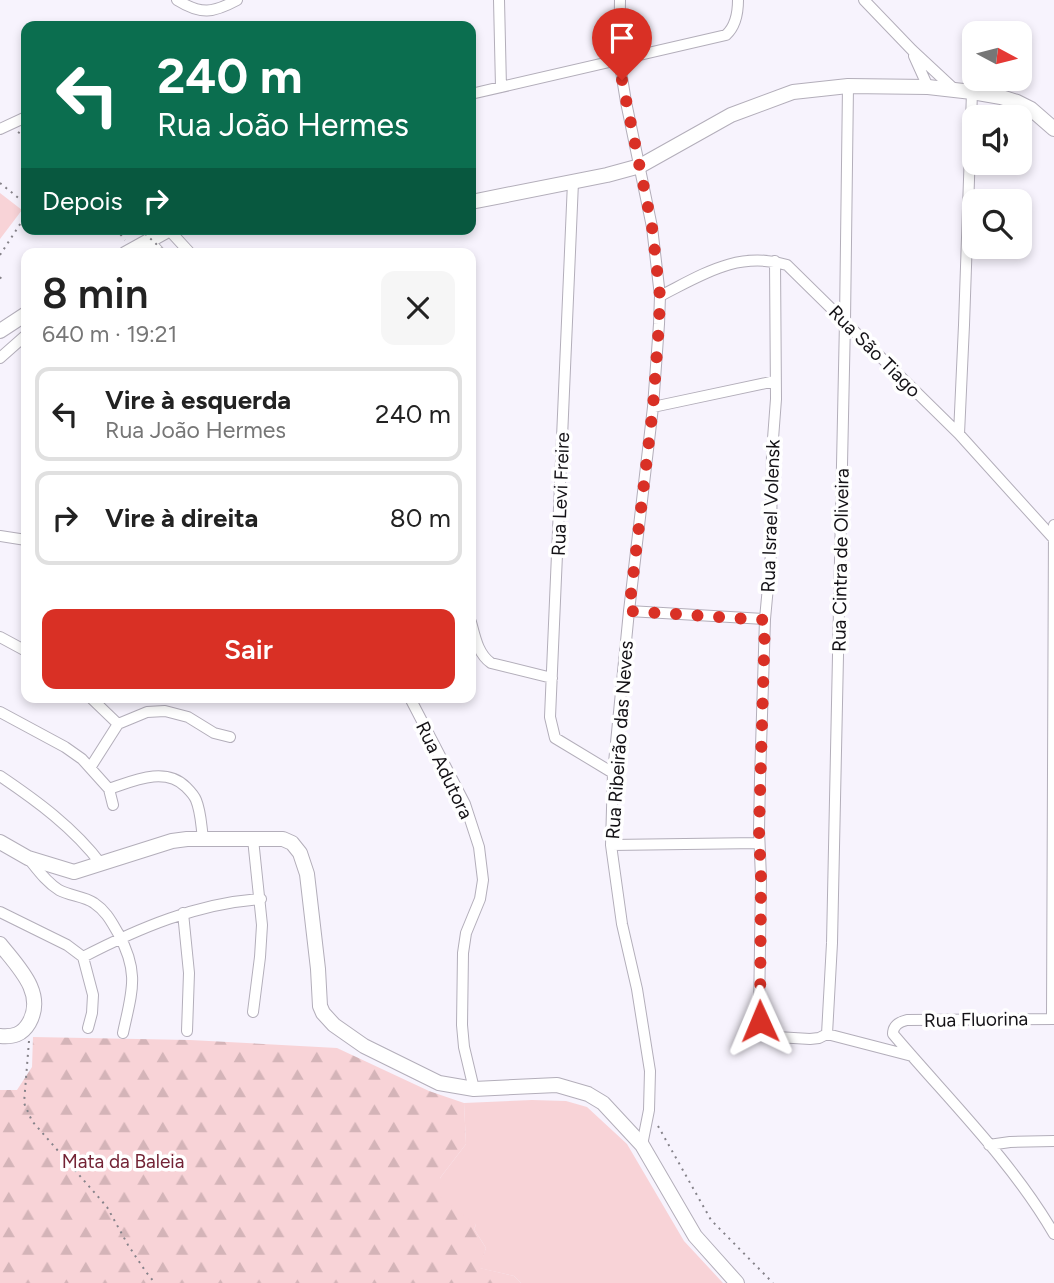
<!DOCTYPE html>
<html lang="pt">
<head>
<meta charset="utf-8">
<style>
	:root { --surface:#fff; --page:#f6f6f6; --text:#222; --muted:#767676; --line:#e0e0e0; --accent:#d93025 }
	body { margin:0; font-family:Figtree,sans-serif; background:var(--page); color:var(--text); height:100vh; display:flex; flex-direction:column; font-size:26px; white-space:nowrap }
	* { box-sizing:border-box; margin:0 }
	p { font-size:23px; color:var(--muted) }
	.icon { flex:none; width:38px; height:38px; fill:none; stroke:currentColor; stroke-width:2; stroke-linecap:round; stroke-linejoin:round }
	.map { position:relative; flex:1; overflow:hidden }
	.details { position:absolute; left:21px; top:248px; width:455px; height:455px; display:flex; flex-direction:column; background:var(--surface); border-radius:14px; box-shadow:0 4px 10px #0003 }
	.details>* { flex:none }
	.guide { position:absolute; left:21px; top:21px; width:455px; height:214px; border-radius:14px; box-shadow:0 4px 10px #0003; background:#0b6e4f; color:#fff; overflow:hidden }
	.needle { width:46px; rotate:97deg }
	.tools { position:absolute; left:962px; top:21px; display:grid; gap:14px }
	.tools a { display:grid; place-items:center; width:70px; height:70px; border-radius:14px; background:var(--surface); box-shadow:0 4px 10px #0003; font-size:35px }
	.pin { position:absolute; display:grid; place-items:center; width:60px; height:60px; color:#fff; margin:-72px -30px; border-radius:50% 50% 50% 0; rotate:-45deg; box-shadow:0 0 7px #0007 }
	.pin .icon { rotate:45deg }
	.me { position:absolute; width:77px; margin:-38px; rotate:359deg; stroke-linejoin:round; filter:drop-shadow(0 0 5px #0008) }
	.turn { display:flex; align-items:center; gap:24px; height:147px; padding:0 21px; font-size:32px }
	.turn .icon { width:91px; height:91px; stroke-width:2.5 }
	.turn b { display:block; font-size:49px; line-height:60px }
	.then { display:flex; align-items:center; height:66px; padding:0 21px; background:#0003; gap:14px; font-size:26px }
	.round { display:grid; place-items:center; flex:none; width:74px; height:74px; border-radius:14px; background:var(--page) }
	.head { display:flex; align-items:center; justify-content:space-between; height:119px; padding:0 21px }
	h1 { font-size:42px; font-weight:600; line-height:52px }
	.action { display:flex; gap:14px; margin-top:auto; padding:14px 21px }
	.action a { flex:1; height:80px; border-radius:14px; background:var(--accent); color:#fff; font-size:28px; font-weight:600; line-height:80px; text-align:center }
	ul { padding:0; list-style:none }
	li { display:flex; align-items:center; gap:21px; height:94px; margin:0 14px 10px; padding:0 7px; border:4px solid var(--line); border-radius:14px }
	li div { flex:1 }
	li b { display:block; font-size:26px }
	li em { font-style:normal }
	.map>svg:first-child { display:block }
</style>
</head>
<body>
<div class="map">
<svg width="1054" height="1283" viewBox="0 0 1054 1283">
	<defs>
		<pattern id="forest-firs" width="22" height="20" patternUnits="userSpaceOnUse" patternTransform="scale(1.75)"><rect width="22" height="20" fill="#f8d3d7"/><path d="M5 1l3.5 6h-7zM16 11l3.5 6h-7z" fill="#d4b4b8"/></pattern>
	</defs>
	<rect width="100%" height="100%" fill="#f7f3fd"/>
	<path fill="url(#forest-firs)" d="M33,1037L190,1040L337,1048L429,1091L464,1103L466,1144L440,1178L476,1225L474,1229L486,1248L480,1268L514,1276L521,1283H0V1090H17L32,1067Z"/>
	<path fill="#f8d3d7" d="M0,193L22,210L0,239Z
		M532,1100L566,1101L587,1107L627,1144L684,1241L723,1283H521L514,1276L479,1268L486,1248L474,1229L476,1225L439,1196L437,1186L441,1183L440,1178L466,1144L464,1103Z"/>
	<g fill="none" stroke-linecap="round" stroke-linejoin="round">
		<g stroke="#b3aeba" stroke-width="12">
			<path id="minor" d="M177,0C201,15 213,13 237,0
				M499,0L501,87
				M620,0L619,59L626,102L652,227L660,296L659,324L653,407L629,611L613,773L611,845L622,924L637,989L650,1071L649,1110L642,1145
				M864,0L912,50L955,90
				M914,56L928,87
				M471,94L726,35C736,26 738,13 738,0
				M0,129L26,117
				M573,182L550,717L555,738L613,773
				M169,230L191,254
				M149,241L161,254
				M775,261L776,399L772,452L771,554L765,619L760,779L759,830L761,878L759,1013L760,1021L766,1033L777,1037L810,1039L819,1038L827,1034L912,1056
				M660,296C702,275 738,250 787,265L959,434L1054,539
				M0,358L26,335
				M653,407L775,381
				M959,434L964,325L972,92
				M0,536L26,540
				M629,611L765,619
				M471,622C475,637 478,654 491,663L552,678
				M0,637L26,651
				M91,698L118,724L147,712L165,711L188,717L214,733L230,737
				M410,698L465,804L479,847L483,880L480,899L466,933L463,953L462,1025L464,1047L474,1089
				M0,712L65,747L82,759L109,789L113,805
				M90,768L118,724
				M0,776C37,801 74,828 101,864
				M109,789C133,781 165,766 186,787C190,791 194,795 196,800C201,812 201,825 203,838
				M611,845L759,843
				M28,858C37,869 46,882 59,890C70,896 84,896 94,903C106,911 111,921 118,933C140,973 132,991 123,1033
				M0,912L67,945L83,957L93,995L92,1013L88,1028
				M183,913L189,973L187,1031
				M83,957C139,928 198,903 261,899
				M253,1012L260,957L262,925L253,839
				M1052,1019L1054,525
				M1054,1019L907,1020C899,1022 893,1025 893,1034C948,1099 1011,1160 1054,1234
				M827,1034L832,943L845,321L848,86
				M989,1145L1010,1142L1054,1141"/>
		</g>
		<g stroke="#b3aeba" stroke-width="16">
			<path id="tertiary" d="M471,202L607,175L640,166L731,115L793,92L848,86L928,87L972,92L1001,97L1017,102L1031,109L1054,129
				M125,254L170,229
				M0,331L26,314
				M0,842L28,858L74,872L172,841L187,839H283L292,843L300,853L307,874L318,969L320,1006L323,1013L334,1025L364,1046L439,1083L474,1089L557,1085L588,1094L603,1103L642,1145L695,1236L737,1283
				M0,944C18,967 46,993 29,1023C22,1035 13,1037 0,1036"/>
		</g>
		<path stroke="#858289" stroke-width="2" stroke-dasharray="2 5" stroke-linecap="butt" d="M18,132L26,137
			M0,183L26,204
			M116,229L125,240
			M0,255L26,215
			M0,277L2,280L0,282
			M29,1041L24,1103L32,1121L107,1207L128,1245L146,1272L155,1283
			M658,1126L711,1220L773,1283"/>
		<use href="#minor" stroke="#fff" stroke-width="10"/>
		<use href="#tertiary" stroke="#fff" stroke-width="14"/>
		<path stroke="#858289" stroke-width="2" stroke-dasharray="2 5" stroke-linecap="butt" d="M140,229L167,254"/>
	</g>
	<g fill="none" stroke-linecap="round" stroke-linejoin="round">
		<path stroke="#d93025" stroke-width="12" stroke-dasharray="0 21.6" d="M622,80L652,227L660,296L659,324L653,407L629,611L765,620L759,830L761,878L760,1021"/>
	</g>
	<g text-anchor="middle" stroke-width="7" stroke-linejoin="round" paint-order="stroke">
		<g font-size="19" fill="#141216" stroke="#fff">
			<text transform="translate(875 351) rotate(45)" y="7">Rua São Tiago</text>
			<text transform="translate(560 494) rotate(-88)" y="7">Rua Levi Freire</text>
			<text transform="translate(770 516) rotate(-88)" y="7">Rua Israel Volensk</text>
			<text transform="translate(840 560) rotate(-89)" y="7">Rua Cintra de Oliveira</text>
			<text transform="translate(619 740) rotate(-86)" y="7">Rua Ribeirão das Neves</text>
			<text transform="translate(445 770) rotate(64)" y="7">Rua Adutora</text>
			<text transform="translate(976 1019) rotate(-1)" y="7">Rua Fluorina</text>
		</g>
		<g font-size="19" fill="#732335" stroke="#fff">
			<text x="123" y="1168">Mata da Baleia</text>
		</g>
	</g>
</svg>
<div class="tools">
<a><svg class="needle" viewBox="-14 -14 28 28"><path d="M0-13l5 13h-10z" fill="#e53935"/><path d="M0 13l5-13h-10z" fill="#767676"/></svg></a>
<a><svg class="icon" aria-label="sound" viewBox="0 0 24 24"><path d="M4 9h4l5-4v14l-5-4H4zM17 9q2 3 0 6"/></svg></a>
<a><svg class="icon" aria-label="search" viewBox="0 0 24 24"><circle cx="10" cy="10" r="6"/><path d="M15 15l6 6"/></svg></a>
</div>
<div class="pin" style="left:622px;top:80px;background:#d93025"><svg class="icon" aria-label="arrive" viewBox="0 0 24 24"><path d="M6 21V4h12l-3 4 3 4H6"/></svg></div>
<svg class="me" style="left:760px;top:1021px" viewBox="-20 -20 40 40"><path d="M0-17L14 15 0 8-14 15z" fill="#d93025" stroke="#fff" stroke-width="4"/></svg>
<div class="guide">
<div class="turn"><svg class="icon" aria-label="left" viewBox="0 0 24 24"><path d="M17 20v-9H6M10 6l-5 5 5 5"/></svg><div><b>240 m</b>Rua João Hermes</div></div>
<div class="then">Depois<svg class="icon" aria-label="right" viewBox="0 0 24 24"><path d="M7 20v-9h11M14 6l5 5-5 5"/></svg></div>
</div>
<section class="details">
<div class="head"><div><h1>8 min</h1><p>640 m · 19:21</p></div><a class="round"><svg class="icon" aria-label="close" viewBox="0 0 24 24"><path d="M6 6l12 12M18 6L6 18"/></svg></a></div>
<ul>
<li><svg class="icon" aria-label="left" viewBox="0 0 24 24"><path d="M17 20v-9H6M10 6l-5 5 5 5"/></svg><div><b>Vire à esquerda</b><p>Rua João Hermes</p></div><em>240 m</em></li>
<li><svg class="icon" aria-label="right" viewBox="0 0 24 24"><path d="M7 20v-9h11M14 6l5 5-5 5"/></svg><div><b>Vire à direita</b></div><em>80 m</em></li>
</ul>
<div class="action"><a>Sair</a></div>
</section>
</div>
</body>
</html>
